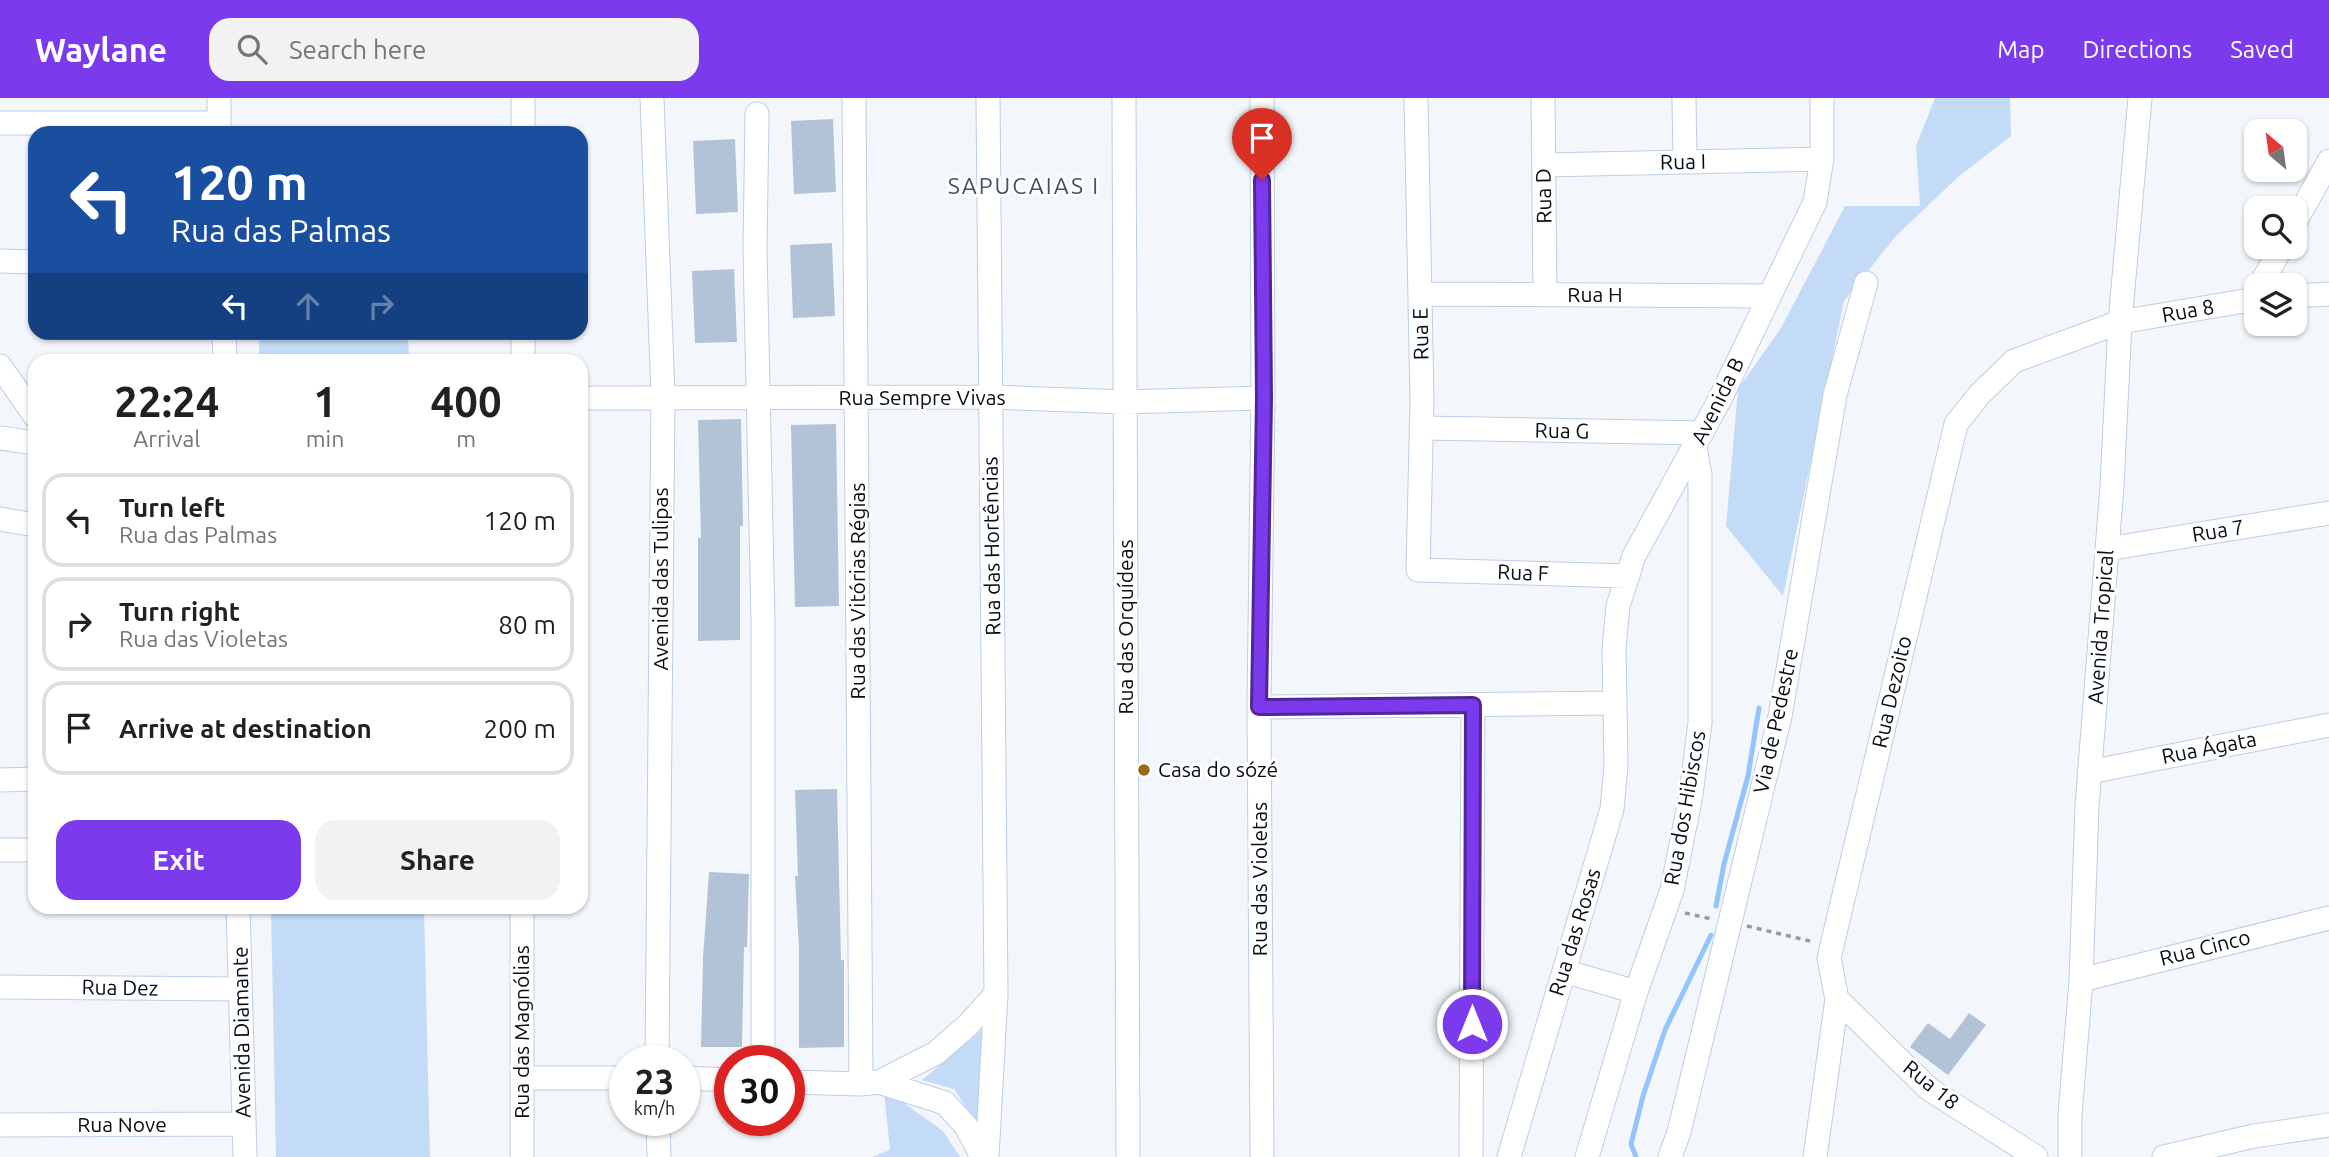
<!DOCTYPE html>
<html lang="en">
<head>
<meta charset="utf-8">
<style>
	:root { --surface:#fff; --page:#f2f2f2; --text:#202124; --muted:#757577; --line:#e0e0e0; --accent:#7c3aed }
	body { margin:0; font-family:Ubuntu,sans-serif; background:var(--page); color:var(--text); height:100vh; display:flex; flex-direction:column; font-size:26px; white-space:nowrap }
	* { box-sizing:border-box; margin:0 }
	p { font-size:23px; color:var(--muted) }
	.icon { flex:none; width:38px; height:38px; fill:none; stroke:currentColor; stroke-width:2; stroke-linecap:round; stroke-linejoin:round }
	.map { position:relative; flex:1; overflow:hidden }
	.panel { position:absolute; left:28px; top:256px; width:560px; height:560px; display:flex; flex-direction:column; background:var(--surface); border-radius:21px; box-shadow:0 2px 5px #0004 }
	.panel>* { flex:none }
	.banner { position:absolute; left:28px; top:28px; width:560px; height:214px; border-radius:21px; box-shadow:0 2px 5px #0004; background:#1a4fa0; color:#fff; overflow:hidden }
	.needle { width:46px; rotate:331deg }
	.tools { position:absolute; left:2244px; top:21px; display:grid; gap:14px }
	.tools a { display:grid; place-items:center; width:63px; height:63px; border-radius:14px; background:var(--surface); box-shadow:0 2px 5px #0004; font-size:35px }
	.speed { position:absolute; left:609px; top:947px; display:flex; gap:14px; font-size:35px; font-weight:700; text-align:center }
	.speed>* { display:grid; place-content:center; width:91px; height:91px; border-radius:50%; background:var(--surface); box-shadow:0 2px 5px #0004; line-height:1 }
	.speed small { font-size:18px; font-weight:400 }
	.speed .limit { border:10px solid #d22; background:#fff; color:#111 }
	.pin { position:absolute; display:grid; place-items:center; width:60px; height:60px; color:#fff; margin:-72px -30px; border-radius:50% 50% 50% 0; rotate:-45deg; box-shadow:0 0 7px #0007 }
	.pin .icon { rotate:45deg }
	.me { position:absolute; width:77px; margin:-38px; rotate:0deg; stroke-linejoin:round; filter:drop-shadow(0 0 5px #0008) }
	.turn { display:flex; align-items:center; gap:24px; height:147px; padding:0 28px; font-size:32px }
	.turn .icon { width:91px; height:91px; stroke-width:2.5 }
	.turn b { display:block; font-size:49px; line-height:60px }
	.lanes { display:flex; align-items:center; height:66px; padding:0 28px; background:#0003; justify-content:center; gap:35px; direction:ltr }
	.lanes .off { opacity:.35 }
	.eta { display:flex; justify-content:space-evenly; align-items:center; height:119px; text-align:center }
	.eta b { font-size:42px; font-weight:700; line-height:49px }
	.action { display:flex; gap:14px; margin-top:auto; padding:14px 28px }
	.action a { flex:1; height:80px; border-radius:21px; background:var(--accent); color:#fff; font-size:28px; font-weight:700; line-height:80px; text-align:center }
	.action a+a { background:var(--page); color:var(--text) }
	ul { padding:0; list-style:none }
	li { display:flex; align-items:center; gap:21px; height:94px; margin:0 14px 10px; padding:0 14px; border:4px solid var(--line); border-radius:21px }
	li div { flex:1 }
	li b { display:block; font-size:26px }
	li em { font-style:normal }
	header { display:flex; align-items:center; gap:42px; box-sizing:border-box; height:98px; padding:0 35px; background:var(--accent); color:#fff }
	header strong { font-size:33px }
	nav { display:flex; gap:38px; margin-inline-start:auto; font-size:24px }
	.search { width:490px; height:63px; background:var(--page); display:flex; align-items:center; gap:18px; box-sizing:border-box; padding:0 24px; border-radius:21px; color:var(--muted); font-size:26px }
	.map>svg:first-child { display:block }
</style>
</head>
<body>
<header>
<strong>Waylane</strong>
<div class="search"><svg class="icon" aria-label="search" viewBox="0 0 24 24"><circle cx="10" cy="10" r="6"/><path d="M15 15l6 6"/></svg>Search here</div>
<nav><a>Map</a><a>Directions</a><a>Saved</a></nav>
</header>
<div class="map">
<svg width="2329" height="1059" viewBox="0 0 2329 1059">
	<rect width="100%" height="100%" fill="#f3f7fb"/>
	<path fill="#c4dbf8" d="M1935,0H2010L2011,38L1958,79L1896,138L1844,203L1783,498L1726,428L1738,291L1781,230L1845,108H1920L1916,48Z
		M259,235H408L409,262H259Z
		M271,809H424L430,1059H276Z
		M988,927L978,1028L954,991L922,982Z
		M884,994L904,1005L943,1033L960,1059H872L890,1052Z"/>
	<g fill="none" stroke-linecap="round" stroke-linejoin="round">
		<path stroke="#94c4fd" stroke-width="5" d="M1716,808L1724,766L1748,678L1759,610
			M1636,1059L1631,1046L1643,998L1665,932L1711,837"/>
	</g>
	<path fill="#b2c3d8" d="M833,21L836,94L794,96L791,23Z
		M735,41L738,114L696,116L693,43Z
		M832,145L835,218L793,220L790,147Z
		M734,171L737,244L695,245L692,173Z
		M741,321L743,428H740V542L698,543V440H701L698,322Z
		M836,326L839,508L795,509L791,327Z
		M837,691L841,862H844V949L799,950V851L795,778H798L795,692Z
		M709,774L749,776L747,849H744L742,949H701L703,860Z
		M1969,915L1986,927L1948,977L1910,949L1928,925L1950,941Z"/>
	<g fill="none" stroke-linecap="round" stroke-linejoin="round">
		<g stroke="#bdcee3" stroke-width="25">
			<path id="minor" d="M219,0V35
				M652,0L663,299L657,962
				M854,0L861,986
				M1124,0L1128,1059
				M1262,0L1263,300L1259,609L1262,1059
				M1416,0L1422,303L1418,472L1628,478
				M1543,0L1545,197
				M1684,0L1685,64
				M757,16L755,151L763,523V954
				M0,25H219
				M523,35V0
				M1544,67L1822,61
				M2294,126L2329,63
				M0,163L35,164
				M2260,187L2282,149
				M1420,196L1769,198
				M2294,198L2329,196
				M224,234L225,262
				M523,262V234
				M0,268L35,318
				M581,300L991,299L1125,304L1263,300
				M1421,330L1702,335
				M0,340L35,345
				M0,421L35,427
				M2107,451L2329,415
				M1259,609L1615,605
				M2089,674L2329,627
				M0,682L35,681
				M0,752H35
				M238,808L245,1059
				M1564,873L1636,894
				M2081,882L2329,820
				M0,889L240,891
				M1837,901L1929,991L2036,1059
				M522,980H625
				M684,980L730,982
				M789,984L861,986L879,984L945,1005L966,1028L982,1059
				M879,984L936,955L968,927L996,896
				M658,1022L659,1059
				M0,1027L244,1026
				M522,1059V808
				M987,1059L996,896L988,0
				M1471,1059L1473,607
				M1509,1059L1612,711L1616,668L1614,551L1618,508L1634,458L1719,303L1815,104L1822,61V0
				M1587,1059L1636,894L1672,792L1691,697L1700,625V377L1695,349
				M1670,1059L1679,1034L1780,618L1835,297L1866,185
				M1815,1059L1837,901L1829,860L1956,326L1979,297L2014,263L2120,224L2256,201
				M2070,1059V1017L2081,882L2087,708L2112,388L2120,224L2140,0
				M2164,1059L2254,1038L2329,1027"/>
		</g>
		<path stroke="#979ca1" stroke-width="3.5" stroke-dasharray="5 5" stroke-linecap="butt" d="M1685,815L1712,821
			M1747,828L1814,844"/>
		<use href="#minor" stroke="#fff" stroke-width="23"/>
	</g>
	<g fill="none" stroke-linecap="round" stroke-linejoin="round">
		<g stroke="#51269a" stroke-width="18">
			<path id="route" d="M1262,82L1264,300L1259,609L1473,607L1472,926"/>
		</g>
		<use href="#route" stroke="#7c3aed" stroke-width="12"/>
	</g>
	<circle fill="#986a1a" stroke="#fff" stroke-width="2.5" cx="1144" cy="672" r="7"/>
	<g text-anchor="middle" stroke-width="6" stroke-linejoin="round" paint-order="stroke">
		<g font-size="21" fill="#060c12" stroke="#fff">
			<text transform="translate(1683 64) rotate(-1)" y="7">Rua I</text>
			<text transform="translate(1544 98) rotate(-91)" y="7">Rua D</text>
			<text x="1595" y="204">Rua H</text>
			<text transform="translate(2188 213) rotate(-10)" y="7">Rua 8</text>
			<text transform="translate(1421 236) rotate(-91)" y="7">Rua E</text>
			<text x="922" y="307">Rua Sempre Vivas</text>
			<text transform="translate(1718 303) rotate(-64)" y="7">Avenida B</text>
			<text transform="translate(1562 333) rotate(1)" y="7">Rua G</text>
			<text transform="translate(2218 433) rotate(-9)" y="7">Rua 7</text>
			<text transform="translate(992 448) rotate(-91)" y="7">Rua das Hortências</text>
			<text transform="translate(1523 475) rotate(2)" y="7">Rua F</text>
			<text transform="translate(661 481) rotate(-90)" y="7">Avenida das Tulipas</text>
			<text transform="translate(858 493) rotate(-90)" y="7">Rua das Vitórias Régias</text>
			<text transform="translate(1126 529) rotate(-90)" y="7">Rua das Orquídeas</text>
			<text transform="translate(2101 529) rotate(-86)" y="7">Avenida Tropical</text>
			<text transform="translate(1892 594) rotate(-77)" y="7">Rua Dezoito</text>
			<text transform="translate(1776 623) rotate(-78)" y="7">Via de Pedestre</text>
			<text transform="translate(2209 650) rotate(-11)" y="7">Rua Ágata</text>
			<text transform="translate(1685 710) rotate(-80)" y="7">Rua dos Hibiscos</text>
			<text transform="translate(1260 781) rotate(-90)" y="7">Rua das Violetas</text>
			<text transform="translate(1575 834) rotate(-73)" y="7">Rua das Rosas</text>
			<text transform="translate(2205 850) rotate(-14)" y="7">Rua Cinco</text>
			<text transform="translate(120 890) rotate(1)" y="7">Rua Dez</text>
			<text transform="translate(242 934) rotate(-91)" y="7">Avenida Diamante</text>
			<text transform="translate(522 934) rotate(-90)" y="7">Rua das Magnólias</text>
			<text transform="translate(1931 987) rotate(39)" y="7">Rua 18</text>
			<text x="122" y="1034">Rua Nove</text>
		</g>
		<g font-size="21" fill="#060c12" stroke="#fff" text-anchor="start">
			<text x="1158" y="679">Casa do sózé</text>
		</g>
		<g font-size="23" letter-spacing="2" fill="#435263" stroke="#fff">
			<text x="1024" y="96">SAPUCAIAS I</text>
		</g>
	</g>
</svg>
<div class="tools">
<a><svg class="needle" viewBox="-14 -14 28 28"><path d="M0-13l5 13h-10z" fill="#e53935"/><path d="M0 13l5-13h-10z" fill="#757577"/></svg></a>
<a><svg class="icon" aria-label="search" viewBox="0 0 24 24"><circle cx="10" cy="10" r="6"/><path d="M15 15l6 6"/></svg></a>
<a><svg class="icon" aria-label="layers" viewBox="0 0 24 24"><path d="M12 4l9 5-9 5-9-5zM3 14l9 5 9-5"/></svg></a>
</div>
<div class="speed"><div>23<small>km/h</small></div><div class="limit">30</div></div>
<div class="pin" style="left:1262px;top:82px;background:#d93025"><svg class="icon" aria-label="arrive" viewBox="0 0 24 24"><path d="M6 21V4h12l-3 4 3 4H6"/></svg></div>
<svg class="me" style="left:1472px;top:926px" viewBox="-20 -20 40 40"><circle r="17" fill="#7c3aed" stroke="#fff" stroke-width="3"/><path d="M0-11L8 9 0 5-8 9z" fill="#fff"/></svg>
<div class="banner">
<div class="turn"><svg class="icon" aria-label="left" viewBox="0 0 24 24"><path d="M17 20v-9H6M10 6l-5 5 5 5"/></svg><div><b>120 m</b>Rua das Palmas</div></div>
<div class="lanes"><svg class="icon" aria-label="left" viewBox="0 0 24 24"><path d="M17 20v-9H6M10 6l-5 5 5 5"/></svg><svg class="icon off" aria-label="ahead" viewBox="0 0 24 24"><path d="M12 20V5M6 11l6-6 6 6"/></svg><svg class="icon off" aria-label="right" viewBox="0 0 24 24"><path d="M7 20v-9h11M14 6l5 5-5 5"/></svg></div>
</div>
<section class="panel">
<div class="eta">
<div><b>22:24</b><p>Arrival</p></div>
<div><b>1</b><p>min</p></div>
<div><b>400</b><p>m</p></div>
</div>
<ul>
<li><svg class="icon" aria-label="left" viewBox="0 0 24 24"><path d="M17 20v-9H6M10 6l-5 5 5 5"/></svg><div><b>Turn left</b><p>Rua das Palmas</p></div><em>120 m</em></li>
<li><svg class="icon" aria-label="right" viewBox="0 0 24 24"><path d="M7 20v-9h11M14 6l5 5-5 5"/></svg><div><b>Turn right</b><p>Rua das Violetas</p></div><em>80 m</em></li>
<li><svg class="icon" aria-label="arrive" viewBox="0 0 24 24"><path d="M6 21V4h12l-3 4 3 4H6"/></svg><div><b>Arrive at destination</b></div><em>200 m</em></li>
</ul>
<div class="action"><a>Exit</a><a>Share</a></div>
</section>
</div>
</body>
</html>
